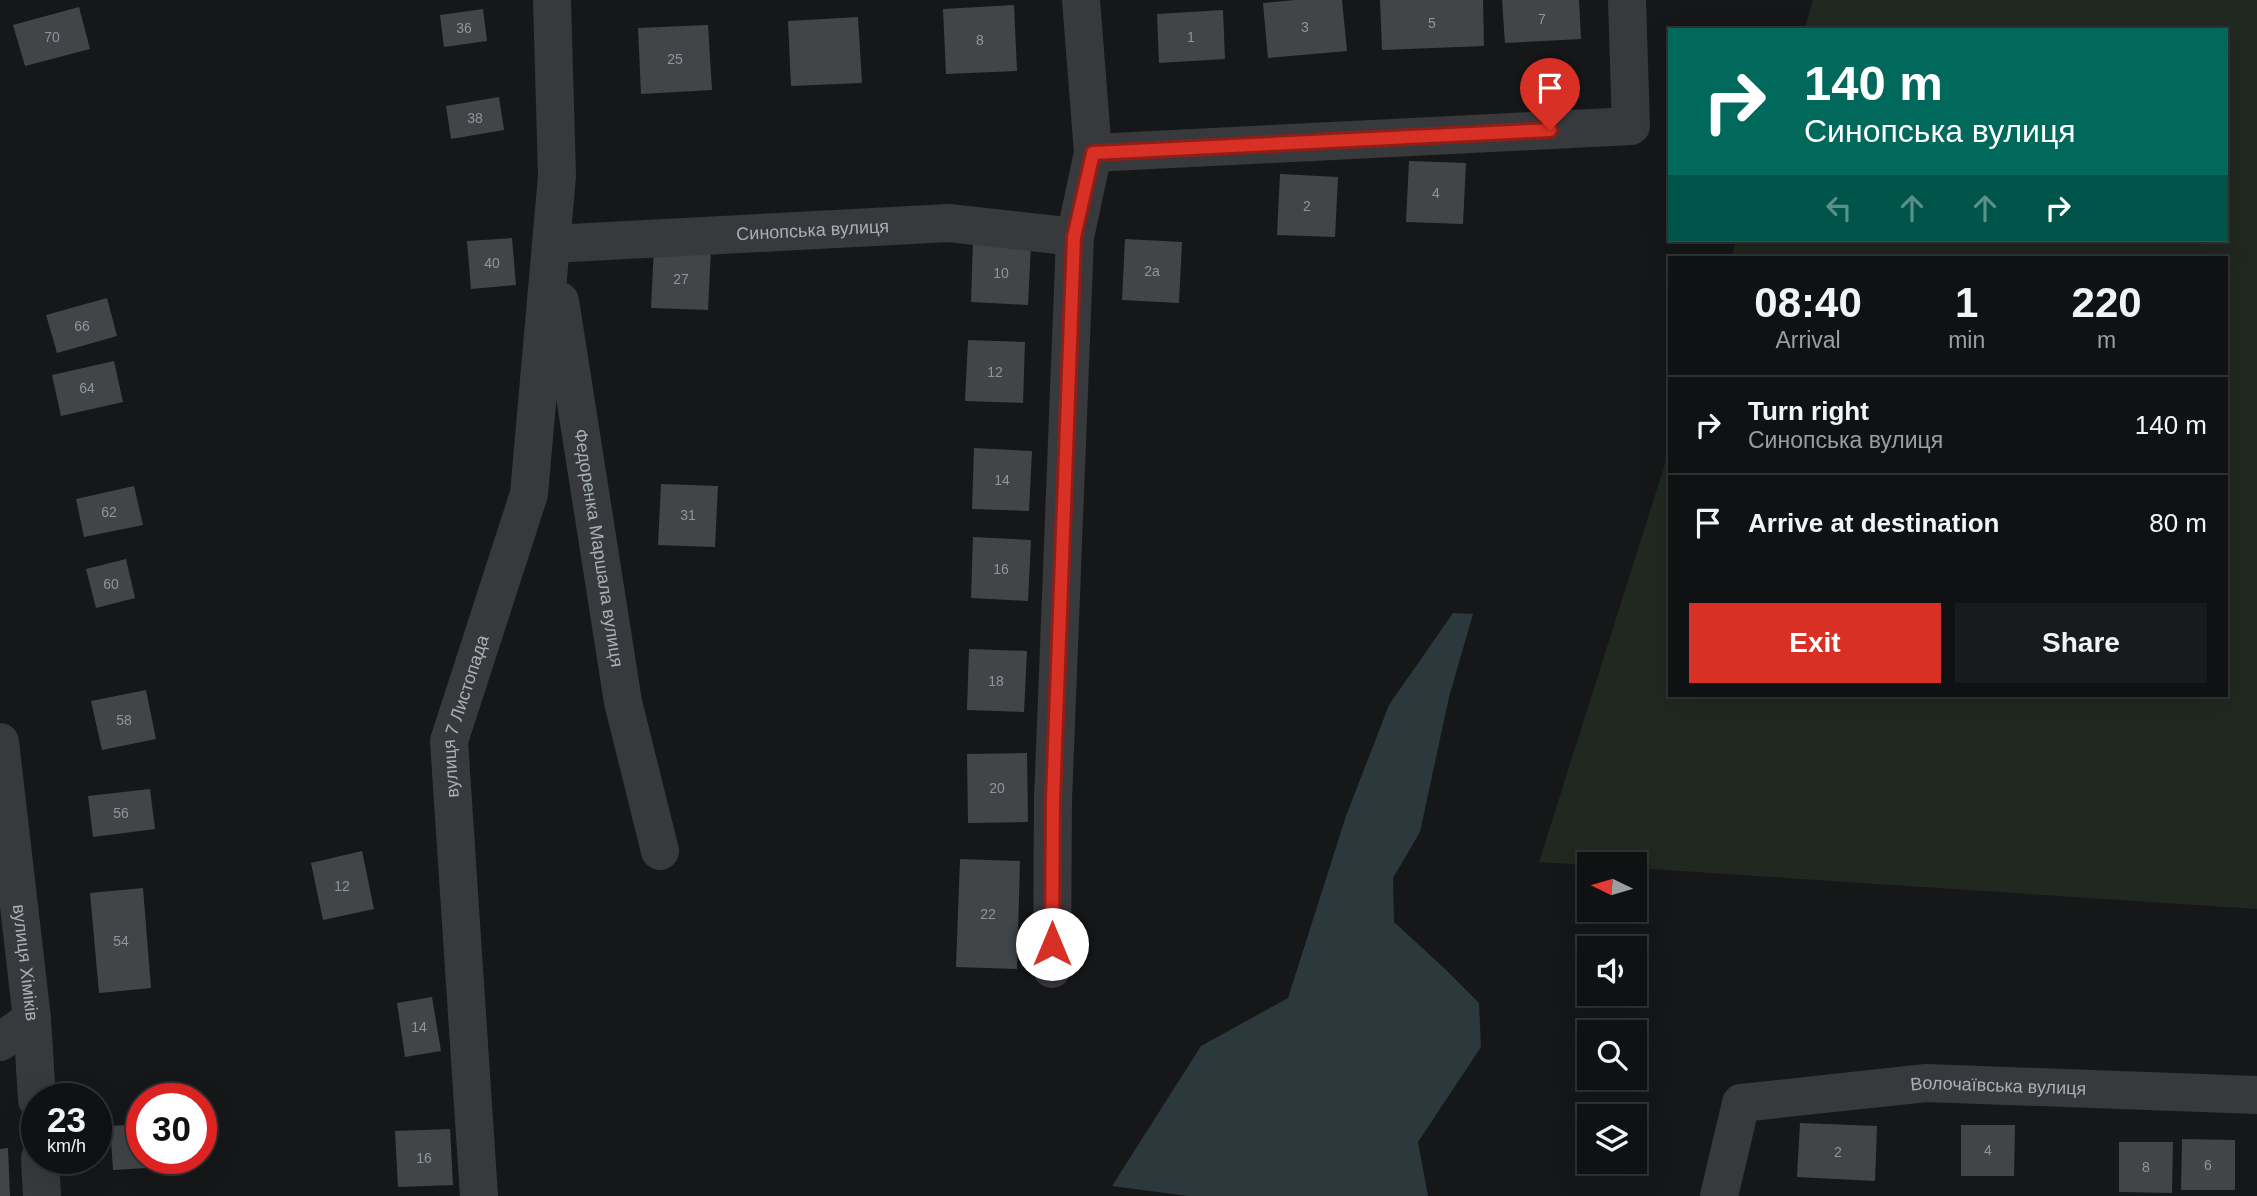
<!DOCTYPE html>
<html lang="en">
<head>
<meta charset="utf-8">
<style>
	:root { --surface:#101112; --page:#191a1b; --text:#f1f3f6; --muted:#9c9d9f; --line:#303132; --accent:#d93025 }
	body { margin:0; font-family:Helvetica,sans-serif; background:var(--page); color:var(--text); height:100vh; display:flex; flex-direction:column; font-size:26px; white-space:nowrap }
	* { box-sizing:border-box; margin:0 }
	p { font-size:23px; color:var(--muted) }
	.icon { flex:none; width:38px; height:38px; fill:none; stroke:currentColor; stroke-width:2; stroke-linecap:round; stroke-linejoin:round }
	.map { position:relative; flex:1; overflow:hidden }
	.side { position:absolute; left:1668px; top:256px; width:560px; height:441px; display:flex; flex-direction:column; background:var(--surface); border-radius:0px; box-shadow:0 7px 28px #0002,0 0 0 2px var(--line) }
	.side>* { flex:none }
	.hud { position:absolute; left:1668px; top:28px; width:560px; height:214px; border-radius:0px; box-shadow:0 7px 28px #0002,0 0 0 2px var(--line); background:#00695c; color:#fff; overflow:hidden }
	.needle { width:46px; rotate:275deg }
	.tools { position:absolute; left:1577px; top:852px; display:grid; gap:14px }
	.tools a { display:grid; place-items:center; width:70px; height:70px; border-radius:0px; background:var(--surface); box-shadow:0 7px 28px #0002,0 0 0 2px var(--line); font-size:35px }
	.speed { position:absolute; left:21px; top:1083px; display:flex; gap:14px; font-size:35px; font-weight:700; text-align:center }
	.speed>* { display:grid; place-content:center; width:91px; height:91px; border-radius:50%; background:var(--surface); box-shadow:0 7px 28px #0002,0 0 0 2px var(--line); line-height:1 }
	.speed small { font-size:18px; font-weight:400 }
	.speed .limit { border:10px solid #d22; background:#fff; color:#111 }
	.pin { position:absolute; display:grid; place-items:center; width:60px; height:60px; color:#fff; margin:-72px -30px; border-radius:50% 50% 50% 0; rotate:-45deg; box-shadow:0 0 7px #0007 }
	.pin .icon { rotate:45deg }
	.me { position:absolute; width:77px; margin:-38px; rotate:0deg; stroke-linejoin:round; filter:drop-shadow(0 0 5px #0008) }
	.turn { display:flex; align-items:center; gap:24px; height:147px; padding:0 21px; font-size:32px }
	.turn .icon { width:91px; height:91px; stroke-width:2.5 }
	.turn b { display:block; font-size:49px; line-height:60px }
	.lanes { display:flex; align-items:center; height:66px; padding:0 21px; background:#0003; justify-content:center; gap:35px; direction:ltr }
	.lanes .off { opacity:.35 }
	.eta { display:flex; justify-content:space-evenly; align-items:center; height:119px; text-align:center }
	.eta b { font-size:42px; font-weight:700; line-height:49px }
	.button { display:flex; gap:14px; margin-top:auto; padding:14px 21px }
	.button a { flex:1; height:80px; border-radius:0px; background:var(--accent); color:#fff; font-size:28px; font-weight:700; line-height:80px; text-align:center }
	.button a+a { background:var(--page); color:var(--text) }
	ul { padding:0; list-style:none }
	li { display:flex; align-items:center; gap:21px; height:98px; padding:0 21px; border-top:2px solid var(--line) }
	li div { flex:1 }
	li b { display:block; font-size:26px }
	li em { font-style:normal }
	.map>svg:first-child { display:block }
</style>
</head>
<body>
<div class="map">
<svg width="2257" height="1196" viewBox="0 0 2257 1196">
	<rect width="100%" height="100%" fill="#161718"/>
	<path fill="#202820" d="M1813,0H2257V909L1635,868L1634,864L1589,865L1539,862L1669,451L1670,695H2226V257H1731L1737,240H2226V30H1804Z"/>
	<path fill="#2c393c" d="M1453,613L1473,614L1449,697L1420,832L1393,878L1394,922L1444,968L1479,1003L1481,1047L1418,1142L1428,1196H1188L1112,1186L1201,1046L1288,998L1346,816L1389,705Z"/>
	<path fill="#424548" d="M1296,0H1342L1347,51L1268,58L1263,3Z
		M1380,0H1483L1484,46L1382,50Z
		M1502,0H1579L1581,39L1505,43Z
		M1014,5L1017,71L946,74L943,9Z
		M79,7L90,49L25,66L13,25Z
		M483,9L487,41L444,47L440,15Z
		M1223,10L1225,59L1159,63L1157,14Z
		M858,17L862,83L791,86L788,21Z
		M708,25L712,90L641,94L638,28Z
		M499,97L504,130L451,139L446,106Z
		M1409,161L1466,163L1463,224L1406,222Z
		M1280,174L1338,177L1335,237L1277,235Z
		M512,238L516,285L471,289L467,241Z
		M1125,239L1182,242L1179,303L1122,300Z
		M973,242L1031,244L1028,305L971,302Z
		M654,247L711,250L708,310L651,308Z
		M107,298L117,336L57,353L46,315Z
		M968,340L1025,342L1023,403L965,401Z
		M114,361L123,402L61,416L52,375Z
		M974,448L1032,451L1029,511L972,509Z
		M661,484L718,486L715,547L658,545Z
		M134,486L143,525L84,537L76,499Z
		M973,537L1031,540L1028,601L971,598Z
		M126,559L135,598L96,608L86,569Z
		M969,649L1027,651L1024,712L967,710Z
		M146,690L156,739L102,750L91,701Z
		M1027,753L1028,822L968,823L967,754Z
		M150,789L155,829L93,837L88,796Z
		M362,851L374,909L323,920L311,863Z
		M960,859L1020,861L1017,969L956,967Z
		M143,888L151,988L99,993L90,893Z
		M432,997L441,1051L405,1057L397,1003Z
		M1800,1123L1877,1126L1875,1181L1797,1177Z
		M142,1124V1158H180V1166L113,1170L110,1126Z
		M1961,1125H2015L2014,1176H1961Z
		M450,1129L453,1185L398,1187L395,1131Z
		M2182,1139L2235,1140V1190H2181Z
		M2119,1142H2173L2172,1193L2119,1192Z
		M8,1148L10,1196H0V1149Z"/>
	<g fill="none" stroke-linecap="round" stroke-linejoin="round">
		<g stroke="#37393d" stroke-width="38">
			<path d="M1093,153L1631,126L1627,0"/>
			<path id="s1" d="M551,244L949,223L1075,237"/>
			<path id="s2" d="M560,301L623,702L660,851"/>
			<path id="s3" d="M0,742L32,1019L37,1100"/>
			<path d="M1052,969L1053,800L1075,237L1093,153L1081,0"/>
			<path d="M0,1042L32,1019"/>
			<path d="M40,1158L42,1196"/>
			<path id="s4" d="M479,1196L449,741L529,494L557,176L552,0"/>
			<path id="s5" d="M1719,1196L1741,1103L1926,1083L2257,1095"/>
		</g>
	</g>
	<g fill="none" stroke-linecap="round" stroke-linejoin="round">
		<g stroke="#8d1f18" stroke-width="18">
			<path id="route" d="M1052,944L1053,800L1074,237L1093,153L1550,130"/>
		</g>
		<use href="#route" stroke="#d93025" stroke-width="12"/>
	</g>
	<g text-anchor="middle" stroke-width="6" stroke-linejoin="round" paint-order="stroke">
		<g font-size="14" fill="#8e959c">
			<text x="1542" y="24">7</text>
			<text x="1432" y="28">5</text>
			<text x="1305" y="32">3</text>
			<text x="464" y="33">36</text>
			<text x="52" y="42">70</text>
			<text x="1191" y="42">1</text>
			<text x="980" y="45">8</text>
			<text x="675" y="64">25</text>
			<text x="475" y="123">38</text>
			<text x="1436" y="198">4</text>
			<text x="1307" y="211">2</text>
			<text x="492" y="268">40</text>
			<text x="1152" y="276">2а</text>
			<text x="1001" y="278">10</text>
			<text x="681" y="284">27</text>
			<text x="82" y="331">66</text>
			<text x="995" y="377">12</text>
			<text x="87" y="393">64</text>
			<text x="1002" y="485">14</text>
			<text x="109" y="517">62</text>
			<text x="688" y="520">31</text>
			<text x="1001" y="574">16</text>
			<text x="111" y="589">60</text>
			<text x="996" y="686">18</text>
			<text x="124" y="725">58</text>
			<text x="997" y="793">20</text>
			<text x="121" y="818">56</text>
			<text x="342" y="891">12</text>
			<text x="988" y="919">22</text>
			<text x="121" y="946">54</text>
			<text x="419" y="1032">14</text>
			<text x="1988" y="1155">4</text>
			<text x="1838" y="1157">2</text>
			<text x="424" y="1163">16</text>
			<text x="2208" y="1170">6</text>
			<text x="2146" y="1172">8</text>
		</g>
		<g font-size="18" fill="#a8b0b8" stroke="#111213">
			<text dy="6" stroke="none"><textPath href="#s1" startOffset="262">Синопська вулиця</textPath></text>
			<text dy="6" stroke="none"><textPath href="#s2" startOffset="250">Федоренка Маршала вулиця</textPath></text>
			<text dy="6" stroke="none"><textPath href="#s4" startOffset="483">вулиця 7 Листопада</textPath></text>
			<text dy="6" stroke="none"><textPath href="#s3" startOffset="222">вулиця Хіміків</textPath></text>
			<text dy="6" stroke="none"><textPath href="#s5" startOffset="354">Волочаївська вулиця</textPath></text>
		</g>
	</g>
</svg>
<div class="tools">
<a><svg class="needle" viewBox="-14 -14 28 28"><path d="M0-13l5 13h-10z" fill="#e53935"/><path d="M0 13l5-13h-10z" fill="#9c9d9f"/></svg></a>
<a><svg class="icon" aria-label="sound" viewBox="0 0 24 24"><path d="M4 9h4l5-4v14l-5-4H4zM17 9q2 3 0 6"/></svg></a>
<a><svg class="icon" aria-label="search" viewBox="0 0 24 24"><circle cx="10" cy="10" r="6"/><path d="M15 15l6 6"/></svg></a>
<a><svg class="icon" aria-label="layers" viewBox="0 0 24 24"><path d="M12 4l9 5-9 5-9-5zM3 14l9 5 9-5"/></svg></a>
</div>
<div class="speed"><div>23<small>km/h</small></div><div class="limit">30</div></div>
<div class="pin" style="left:1550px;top:130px;background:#d93025"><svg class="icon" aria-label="arrive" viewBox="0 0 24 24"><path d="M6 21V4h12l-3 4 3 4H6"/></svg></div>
<svg class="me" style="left:1052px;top:944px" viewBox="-20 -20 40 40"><circle r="19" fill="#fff"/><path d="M0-13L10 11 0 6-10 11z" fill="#d93025"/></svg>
<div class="hud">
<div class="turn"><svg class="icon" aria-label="right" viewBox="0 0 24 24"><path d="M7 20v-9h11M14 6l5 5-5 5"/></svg><div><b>140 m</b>Синопська вулиця</div></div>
<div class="lanes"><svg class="icon off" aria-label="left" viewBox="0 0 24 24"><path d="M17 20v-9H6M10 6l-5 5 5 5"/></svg><svg class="icon off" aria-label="ahead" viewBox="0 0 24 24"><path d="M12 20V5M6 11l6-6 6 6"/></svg><svg class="icon off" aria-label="ahead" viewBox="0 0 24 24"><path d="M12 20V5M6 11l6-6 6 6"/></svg><svg class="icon" aria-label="right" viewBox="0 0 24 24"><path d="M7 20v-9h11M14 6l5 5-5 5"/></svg></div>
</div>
<section class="side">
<div class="eta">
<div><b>08:40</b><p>Arrival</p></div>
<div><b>1</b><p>min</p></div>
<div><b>220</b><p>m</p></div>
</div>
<ul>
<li><svg class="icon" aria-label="right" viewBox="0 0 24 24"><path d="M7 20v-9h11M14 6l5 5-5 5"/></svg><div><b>Turn right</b><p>Синопська вулиця</p></div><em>140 m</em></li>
<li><svg class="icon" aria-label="arrive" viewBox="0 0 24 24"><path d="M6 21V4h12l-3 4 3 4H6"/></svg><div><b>Arrive at destination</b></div><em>80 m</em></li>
</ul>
<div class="button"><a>Exit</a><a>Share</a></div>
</section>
</div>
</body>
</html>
